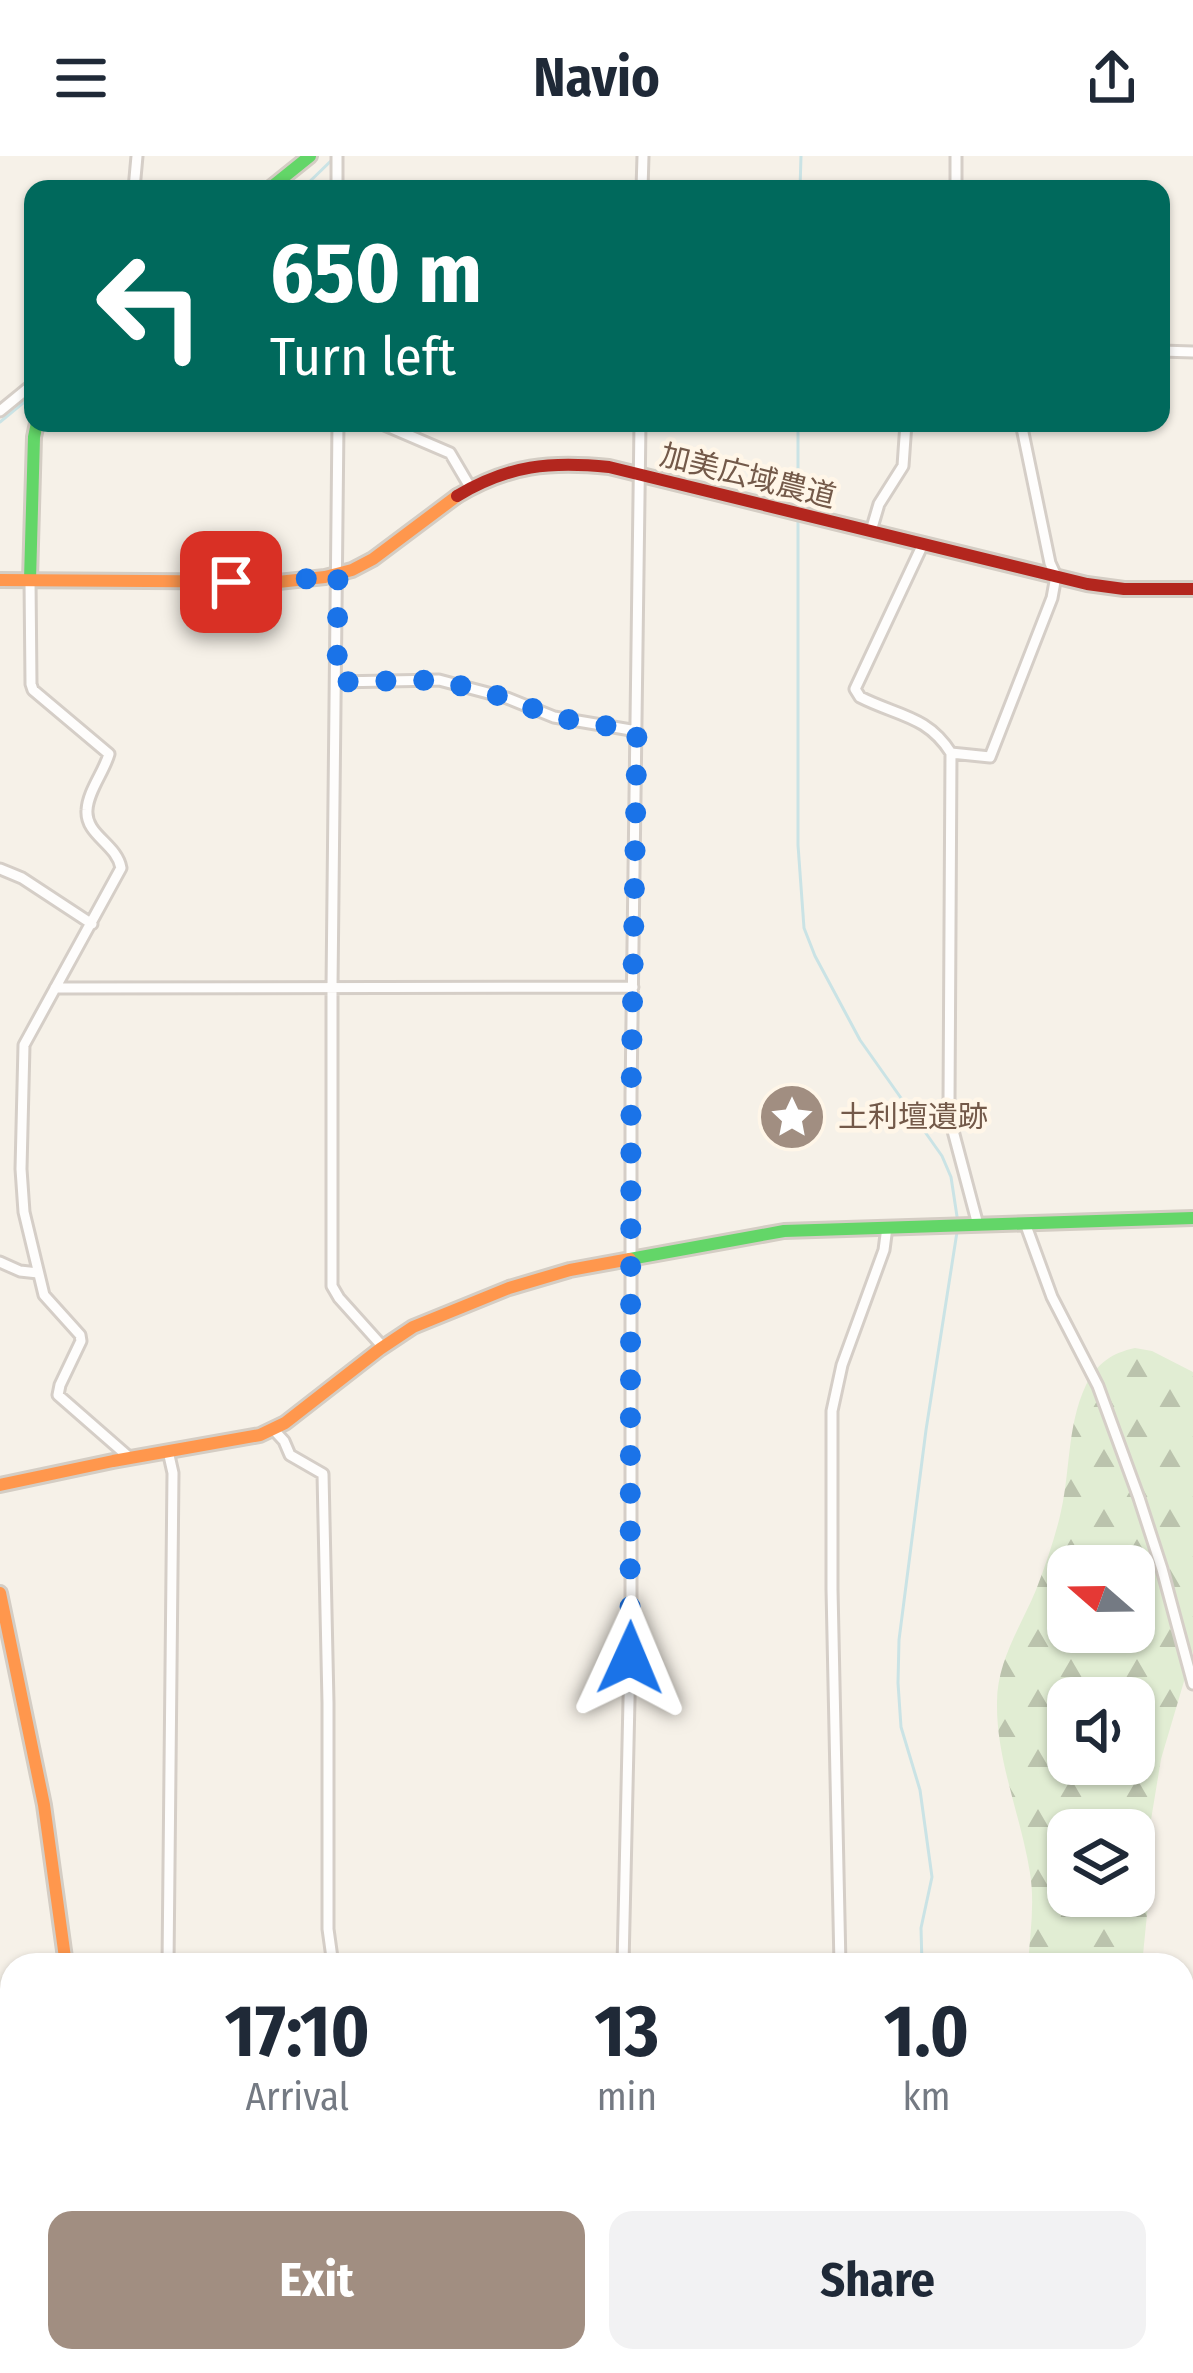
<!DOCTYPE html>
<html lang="en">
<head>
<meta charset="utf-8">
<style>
	:root { --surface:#fff; --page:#f2f2f3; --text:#1f2937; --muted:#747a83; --accent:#a18e81 }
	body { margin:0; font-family:"Fira Sans Condensed","Noto Sans JP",sans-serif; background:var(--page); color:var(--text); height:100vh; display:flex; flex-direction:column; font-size:45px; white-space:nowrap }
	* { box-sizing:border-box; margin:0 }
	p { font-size:39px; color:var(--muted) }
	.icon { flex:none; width:66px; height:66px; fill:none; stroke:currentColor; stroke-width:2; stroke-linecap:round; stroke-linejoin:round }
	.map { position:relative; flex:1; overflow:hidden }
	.panel { position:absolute; left:0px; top:1797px; width:1194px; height:420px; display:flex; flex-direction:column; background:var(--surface); border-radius:36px 36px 0 0; box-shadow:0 3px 9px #0004 }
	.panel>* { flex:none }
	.hud { position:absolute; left:24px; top:24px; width:1146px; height:252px; border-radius:24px; box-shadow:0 3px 9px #0004; background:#00695c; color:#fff; overflow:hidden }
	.needle { width:78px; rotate:290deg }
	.fabs { position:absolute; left:1047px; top:1389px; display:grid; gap:24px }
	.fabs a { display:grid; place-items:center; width:108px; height:108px; border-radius:24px; background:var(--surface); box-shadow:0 3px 9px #0004; font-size:60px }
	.pin { position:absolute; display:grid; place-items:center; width:102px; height:102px; color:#fff; margin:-51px; border-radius:24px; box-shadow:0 6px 18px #0006 }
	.me { position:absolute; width:132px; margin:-66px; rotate:1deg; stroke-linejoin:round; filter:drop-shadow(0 0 9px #0008) }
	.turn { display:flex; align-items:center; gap:42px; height:252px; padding:0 48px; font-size:54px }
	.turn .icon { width:156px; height:156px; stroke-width:2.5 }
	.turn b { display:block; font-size:84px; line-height:102px }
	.eta { display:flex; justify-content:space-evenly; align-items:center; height:204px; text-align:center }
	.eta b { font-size:72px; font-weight:700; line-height:84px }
	.primary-button { display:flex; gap:24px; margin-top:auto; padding:24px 48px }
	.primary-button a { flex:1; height:138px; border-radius:24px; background:var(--accent); color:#fff; font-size:48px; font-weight:700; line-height:138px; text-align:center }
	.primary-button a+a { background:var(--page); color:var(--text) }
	header { display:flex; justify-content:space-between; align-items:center; height:156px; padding:0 48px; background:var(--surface); font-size:54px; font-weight:700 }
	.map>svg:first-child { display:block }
</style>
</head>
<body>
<header><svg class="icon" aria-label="menu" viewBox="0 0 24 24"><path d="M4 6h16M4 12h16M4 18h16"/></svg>Navio<svg class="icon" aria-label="share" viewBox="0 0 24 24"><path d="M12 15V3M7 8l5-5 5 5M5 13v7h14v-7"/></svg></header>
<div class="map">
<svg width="1193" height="2217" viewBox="0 0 1193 2217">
	<defs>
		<pattern id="forest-firs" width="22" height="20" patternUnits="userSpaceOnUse" patternTransform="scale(3)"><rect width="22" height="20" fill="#e1edd3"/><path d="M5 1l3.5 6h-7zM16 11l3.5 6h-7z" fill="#bbc3ad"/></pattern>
	</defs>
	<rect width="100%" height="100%" fill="#f6f1e8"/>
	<path fill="url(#forest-firs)" fill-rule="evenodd" d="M1135,1192L1152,1195L1193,1216V1495L1161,1603L1150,1670L1149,1738L1142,1809H1028C1030,1778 1035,1748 1030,1717C1021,1660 996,1604 997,1546C997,1505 1021,1470 1036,1434C1045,1411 1053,1387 1059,1364C1071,1319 1066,1271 1086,1229C1097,1207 1112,1197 1135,1192ZM1068,1410H1134V1476H1068ZM1068,1542H1134V1608H1068ZM1068,1674H1134V1740H1068Z
		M1182,2168L1193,2190V2217H997L990,2205H1182Z
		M199,2205H323L324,2217H199Z"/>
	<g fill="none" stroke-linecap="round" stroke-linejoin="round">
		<path stroke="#cae3e5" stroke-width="3" d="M302,33L335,1
			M800,33L801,0
			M0,266L29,242
			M798,267V354
			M798,364V689L804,772L815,800L860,884L942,1000L951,1021L958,1067
			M922,1809L921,1772L932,1721L920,1634L901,1571L898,1527L899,1484L926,1274L957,1076
			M0,1890L7,1929L0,2033
			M875,2205L885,2217"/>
		<g stroke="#d5cec7" stroke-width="15">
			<path id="street" d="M337,0V33
				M956,0V33
				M134,33L137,0
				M642,33L643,0
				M1161,195L1193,196
				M0,255L33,228
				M338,267L332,831V1130L339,1142L383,1191
				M380,267L450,297L470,331
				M871,375L879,348L903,310L906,267
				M923,388L855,533L860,541C897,560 927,559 951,597L949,946L952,971L978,1069
				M30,424L31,528L33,534L109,598C104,616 88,635 87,654C85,679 117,688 121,712L24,889L21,1013L24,1056L44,1139L80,1179L81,1185L60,1229L58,1239L130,1302
				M337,526L439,524L507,542L554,561L637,575
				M951,597L990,601L1052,442L1056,420L1050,407L1021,267
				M0,713L22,722L92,768
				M55,832L633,831
				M1025,1067L1052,1141L1098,1230L1139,1342L1162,1413L1193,1528
				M0,1106L20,1115L38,1117
				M273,1273L284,1285L290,1299L323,1318L328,1547V1773L333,1809
				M168,1809L173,1317L168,1295
				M623,1809L631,1456V939L640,267
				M840,1809L832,1433V1255L842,1209L884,1094L887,1071
				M0,2123L12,2114
				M502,2205L515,2217
				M618,2205V2217
				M855,2205L867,2217"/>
		</g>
		<g stroke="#d4cdc4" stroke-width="18">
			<path id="fast" d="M269,33L310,0
				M30,424L34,281L37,267
				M630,1103L784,1075L1193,1062
				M178,2205L182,2217"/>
		</g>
		<g stroke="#d4cdc4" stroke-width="18">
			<path id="slow" d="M0,424L278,426L325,421L352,414L373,403L457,340
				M0,1329L113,1305L260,1279L285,1267L380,1193L413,1171L509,1132L570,1114L630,1103
				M0,1437L44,1649L66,1809"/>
		</g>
		<g stroke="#d4cdc4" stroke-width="18">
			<path id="jam" d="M457,340C509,309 550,305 609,311L1087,428L1124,433H1193"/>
		</g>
		<use href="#street" stroke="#fefdfc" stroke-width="9"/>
		<use href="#fast" stroke="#63d668" stroke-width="12"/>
		<use href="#slow" stroke="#ff974d" stroke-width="12"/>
		<use href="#jam" stroke="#b3261e" stroke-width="12"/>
	</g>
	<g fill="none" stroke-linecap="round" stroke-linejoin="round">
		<path stroke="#1a73e8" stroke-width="21" stroke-dasharray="0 37.8" d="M231,426L278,427L338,418L337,526L439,524L507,542L554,561L637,575L631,939L630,1502"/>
	</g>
	<defs>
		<g id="sight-disc" transform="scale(3.45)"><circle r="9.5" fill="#a18e81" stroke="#fff6e8"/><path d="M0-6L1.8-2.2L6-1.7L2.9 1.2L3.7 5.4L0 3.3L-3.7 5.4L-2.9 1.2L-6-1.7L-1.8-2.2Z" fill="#fff"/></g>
	</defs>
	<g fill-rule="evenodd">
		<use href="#sight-disc" x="792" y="961"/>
	</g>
	<g text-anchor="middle" stroke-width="9" stroke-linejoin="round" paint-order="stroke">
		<g font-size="30" fill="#735949" stroke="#fff6e8">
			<text transform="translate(748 320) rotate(14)" y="10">加美広域農道</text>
		</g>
		<g font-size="30" fill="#735949" stroke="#fff6e8" text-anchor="start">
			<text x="838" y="971">土利壇遺跡</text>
		</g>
	</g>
</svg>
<div class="fabs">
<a><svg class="needle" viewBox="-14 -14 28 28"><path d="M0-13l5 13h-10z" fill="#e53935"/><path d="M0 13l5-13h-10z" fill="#747a83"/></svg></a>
<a><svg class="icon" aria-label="sound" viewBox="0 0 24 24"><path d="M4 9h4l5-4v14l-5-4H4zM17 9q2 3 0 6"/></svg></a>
<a><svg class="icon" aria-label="layers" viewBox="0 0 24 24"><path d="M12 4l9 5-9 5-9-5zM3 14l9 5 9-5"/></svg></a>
</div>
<div class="pin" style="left:231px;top:426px;background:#d93025"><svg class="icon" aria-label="arrive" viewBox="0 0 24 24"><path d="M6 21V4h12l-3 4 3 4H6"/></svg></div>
<svg class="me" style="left:630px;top:1502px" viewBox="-20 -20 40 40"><path d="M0-17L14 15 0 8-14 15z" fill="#1a73e8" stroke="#fff" stroke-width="4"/></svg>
<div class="hud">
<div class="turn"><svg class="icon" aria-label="left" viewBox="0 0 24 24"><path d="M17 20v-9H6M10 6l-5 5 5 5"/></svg><div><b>650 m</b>Turn left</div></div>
</div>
<section class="panel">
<div class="eta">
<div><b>17:10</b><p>Arrival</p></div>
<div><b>13</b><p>min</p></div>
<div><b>1.0</b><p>km</p></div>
</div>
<div class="primary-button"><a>Exit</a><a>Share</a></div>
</section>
</div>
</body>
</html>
